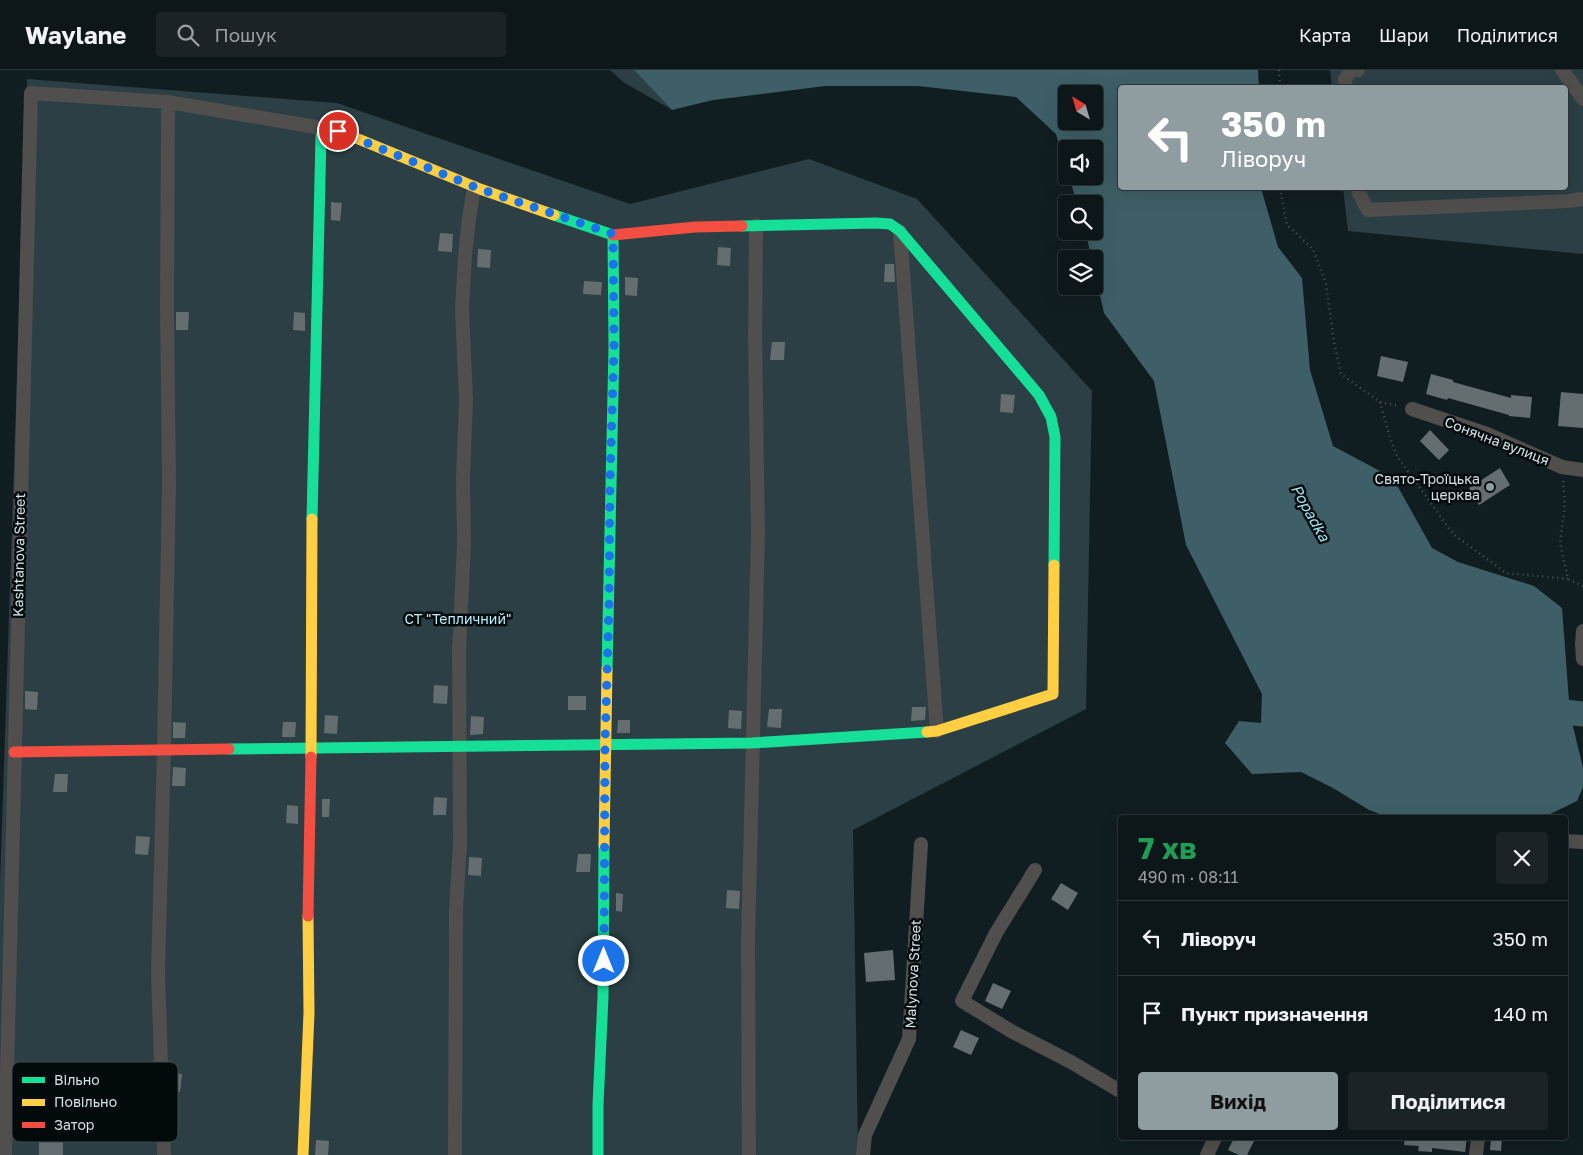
<!DOCTYPE html>
<html lang="uk">
<head>
<meta charset="utf-8">
<style>
	:root { --surface:#0d1619; --page:#1b2326; --text:#f1f3f6; --muted:#9a9fa2; --line:#2d3538; --accent:#8f9ca0 }
	body { margin:0; font-family:"Golos Text",sans-serif; background:var(--page); color:var(--text); height:100vh; display:flex; flex-direction:column; font-size:19px; white-space:nowrap }
	* { box-sizing:border-box; margin:0 }
	p { font-size:16px; color:var(--muted) }
	.icon { flex:none; width:28px; height:28px; fill:none; stroke:currentColor; stroke-width:2; stroke-linecap:round; stroke-linejoin:round }
	.map { position:relative; flex:1; overflow:hidden }
	.side { position:absolute; left:1118px; top:745px; width:450px; height:325px; display:flex; flex-direction:column; background:var(--surface); border-radius:5px; box-shadow:0 5px 20px #0002,0 0 0 1px var(--line) }
	.side>* { flex:none }
	.guide { position:absolute; left:1118px; top:15px; width:450px; height:105px; border-radius:5px; box-shadow:0 5px 20px #0002,0 0 0 1px var(--line); background:#8f9ca0; color:#fff; overflow:hidden }
	.needle { width:32px; rotate:323deg }
	.tools { position:absolute; left:1058px; top:15px; display:grid; gap:10px }
	.tools a { display:grid; place-items:center; width:45px; height:45px; border-radius:5px; background:var(--surface); box-shadow:0 5px 20px #0002,0 0 0 1px var(--line); font-size:25px }
	.pin { position:absolute; display:grid; place-items:center; width:42px; height:42px; color:#fff; margin:-21px; border:2px solid #fff; border-radius:50%; box-shadow:0 1px 5px #0007 }
	.me { position:absolute; width:55px; margin:-28px; rotate:0deg; stroke-linejoin:round; filter:drop-shadow(0 0 4px #0008) }
	.turn { display:flex; align-items:center; gap:18px; height:105px; padding:0 20px; font-size:22px }
	.turn .icon { width:65px; height:65px; stroke-width:2.5 }
	.turn b { display:block; font-size:35px; line-height:42px }
	.round { display:grid; place-items:center; flex:none; width:52px; height:52px; border-radius:5px; background:var(--page) }
	.overview { display:flex; align-items:center; justify-content:space-between; height:85px; padding:0 20px }
	h1 { font-size:30px; font-weight:700; line-height:38px; color:#1e9e55 }
	.button { display:flex; gap:10px; margin-top:auto; padding:10px 20px }
	.button a { flex:1; height:58px; border-radius:5px; background:var(--accent); color:#111; font-size:20px; font-weight:700; line-height:58px; text-align:center }
	.button a+a { background:var(--page); color:var(--text) }
	ul { padding:0; list-style:none }
	li { display:flex; align-items:center; gap:15px; height:75px; padding:0 20px; border-top:1px solid var(--line) }
	li div { flex:1 }
	li b { display:block; font-size:19px }
	li em { font-style:normal }
	header { display:flex; align-items:center; gap:30px; box-sizing:border-box; height:70px; padding:0 25px; background:var(--surface); border-bottom:1px solid var(--line) }
	header strong { font-size:24px }
	nav { display:flex; gap:28px; margin-inline-start:auto; font-size:18px }
	.search { width:350px; height:45px; background:var(--page); display:flex; align-items:center; gap:12px; box-sizing:border-box; padding:0 18px; border-radius:5px; color:var(--muted); font-size:19px }
	.map>svg:first-child { display:block }
</style>
</head>
<body>
<header>
<strong>Waylane</strong>
<div class="search"><svg class="icon" aria-label="search" viewBox="0 0 24 24"><circle cx="10" cy="10" r="6"/><path d="M15 15l6 6"/></svg>Пошук</div>
<nav><a>Карта</a><a>Шари</a><a>Поділитися</a></nav>
</header>
<div class="map">
<svg width="1583" height="1085" viewBox="0 0 1583 1085">
	<rect width="100%" height="100%" fill="#111e21"/>
	<path fill="#2b3f44" d="M610,0H634L672,40L623,12Z
		M1330,0H1583V184L1348,161L1343,118H1565V18L1332,17Z
		M27,9L337,33L630,134L809,89L917,129L1092,321L1086,639L853,760L858,1085H0V814Z"/>
	<path fill="#3e5f67" fill-rule="evenodd" d="M634,0H1258L1259,17L1120,18V118H1261L1278,177L1302,208L1310,300L1333,376L1393,408L1432,478L1458,492L1534,516L1562,538L1570,644L1583,698V717L1577,731L1544,747H1388L1369,740L1333,718L1301,702L1252,704L1225,673L1239,651L1261,653L1262,624L1186,475L1154,311L1104,243L1094,198V189H1092L1085,161H1094V134H1077L1069,106H1094V79H1066V99L1056,64L1016,27L918,16H825L713,30L672,40ZM1066,24H1094V51H1066Z"/>
	<g fill="none" stroke-linecap="round" stroke-linejoin="round">
		<path stroke="#3e5f67" stroke-width="25" d="M1537,639L1583,644"/>
	</g>
	<path fill="#646e71" d="M331,132L342,133L340,151L331,150Z
		M440,163L453,164L452,182L438,181Z
		M718,177L731,178L730,196L717,195Z
		M478,179L491,180L490,198L477,197Z
		M885,194H894L895,212H884Z
		M625,207L638,208L637,226L625,225Z
		M584,211L602,212L601,225L583,224Z
		M176,242H189L188,260H176Z
		M294,242L305,243V261L293,260Z
		M772,272H785L784,290H770Z
		M1381,286L1408,292L1403,312L1377,306Z
		M1431,304L1453,310V312L1511,328V325L1532,327L1530,348L1509,346V345L1448,328L1447,330L1426,324Z
		M1561,322L1583,324V358L1558,356Z
		M1001,324L1015,325L1013,343L1000,342Z
		M1430,360L1449,380L1439,390L1420,371Z
		M1500,398L1510,415L1479,435L1469,418Z
		M434,615L448,616L447,634L433,633Z
		M25,621L38,622L37,640L25,639Z
		M568,626H586V640H568Z
		M912,637H926L925,650L911,651Z
		M769,639H782L781,658L767,657Z
		M729,640L742,641L741,659L728,658Z
		M325,645L338,646L337,664L324,663Z
		M471,646L484,647L483,664L470,665Z
		M618,650H630V663H617Z
		M173,652L186,653L185,668H173Z
		M283,652H296L295,667H282Z
		M173,697L186,698L185,716H172Z
		M55,704H68L67,722H53Z
		M434,727L447,728L446,745H433Z
		M322,729H330L329,747H322Z
		M287,735L298,736V754L286,753Z
		M136,766L150,767L148,785L135,784Z
		M578,784H591L590,802H576Z
		M469,787L482,788L481,806L468,805Z
		M1061,813L1078,823L1068,840L1051,829Z
		M727,820L740,821L739,839L726,838Z
		M616,823L623,824L622,842L616,841Z
		M893,880L895,910L866,912L864,883Z
		M993,913L1011,921L1002,939L985,931Z
		M961,960L979,968L971,985L953,977Z
		M170,1003L182,1004L180,1022H171Z
		M39,1063H63V1085H39Z
		M1234,1068H1247L1254,1071L1247,1085H1239L1228,1080Z
		M1405,1068H1467L1465,1082L1432,1078V1082L1418,1081L1419,1076L1404,1075Z
		M1491,1068H1502L1501,1081L1490,1080Z
		M316,1070L329,1071L328,1085H315Z"/>
	<g fill="none" stroke-linecap="round" stroke-linejoin="round">
		<path stroke="#505252" stroke-width="2.5" stroke-dasharray="1 4" stroke-linecap="butt" d="M1279,0L1280,18
			M1280,118L1287,155L1313,179L1326,214L1334,272L1341,304L1380,332L1400,336
			M1380,332L1390,368L1397,386L1453,464L1506,503L1568,509
			M1563,411L1565,434L1560,473L1568,509L1583,516"/>
		<path stroke="#514e4e" stroke-width="14" d="M1562,0L1583,29
			M1346,18L1345,9L1352,0H1358
			M1358,118L1359,123L1368,140L1569,131L1583,129
			M900,161L937,661
			M1412,339L1487,364L1562,397L1583,400
			M1583,561L1582,574L1583,589
			M1565,771L1583,772
			M1035,800L996,863L962,931L1011,961L1071,992L1120,1021
			M5,1085L31,23L168,32
			M164,1085L158,902L164,681L169,413L167,238L168,32L328,59
			M455,1085L456,840L460,774L459,580L464,475L463,410L466,329L462,239L465,186L469,148L474,117
			M749,1085L748,872L758,463L755,268L756,155
			M863,1085L865,1065L909,969L921,774
			M1207,1085L1215,1068
			M1476,1085L1478,1068"/>
		<path stroke="#16e098" stroke-width="11" d="M554,145L613,165L614,277L607,600
			M742,156L876,153L890,154L900,161L1039,325L1051,347L1055,367L1054,495
			M312,449L321,66L328,59L351,66
			M229,679L752,673L927,662
			M598,1085V1035L603,927L604,775"/>
		<path stroke="#ffcf43" stroke-width="11" d="M351,66L480,119L554,145
			M927,662L937,661L1053,624L1054,495
			M311,687L312,449
			M604,775L607,600
			M303,1085L309,943L308,846"/>
		<path stroke="#f24e42" stroke-width="11" d="M613,165L695,157L742,156
			M14,682L229,679
			M308,846L311,687"/>
	</g>
	<g fill="none" stroke-linecap="round" stroke-linejoin="round">
		<path stroke="#1a73e8" stroke-width="9" stroke-dasharray="0 16.2" d="M338,61L480,119L613,164L614,277L610,410L609,536L605,675L604,891"/>
	</g>
	<circle fill="#8f9ca0" stroke="#030a0c" stroke-width="2" cx="1490" cy="417" r="5"/>
	<g text-anchor="middle" stroke-width="5" stroke-linejoin="round" paint-order="stroke">
		<g font-size="14" fill="#d3e0e4" stroke="#030a0c">
			<text transform="translate(1497 371) rotate(21)" y="5">Сонячна вулиця</text>
			<text transform="translate(19 485) rotate(-89)" y="5">Kashtanova Street</text>
			<text transform="translate(913 904) rotate(-87)" y="5">Malynova Street</text>
		</g>
		<g font-size="14" fill="#d3e0e4" stroke="#030a0c" text-anchor="end">
			<text x="1480" y="414">Свято-Троїцька<tspan x="1480" dy="16">церква</tspan></text>
		</g>
		<g font-size="14" fill="#b7edfa" stroke="#030a0c">
			<text x="458" y="554">СТ "Тепличний"</text>
		</g>
		<g font-size="15" font-style="italic" fill="#9ee2f2" stroke="#030a0c">
			<text transform="translate(1310 443) rotate(61)" y="5">Popadka</text>
		</g>
	</g>
	<rect x="12" y="992" width="166" height="80" rx="8" fill="#030a0c" stroke="#414a4d" stroke-width="1"/>
	<rect x="22" y="1007" width="23" height="6" fill="#16e098"/>
	<rect x="22" y="1029" width="23" height="7" fill="#ffcf43"/>
	<rect x="22" y="1052" width="23" height="6" fill="#f24e42"/>
	<g font-size="14" fill="#d3e0e4">
		<text x="54" y="1015">Вільно</text>
		<text x="54" y="1037">Повільно</text>
		<text x="54" y="1060">Затор</text>
	</g>
</svg>
<div class="tools">
<a><svg class="needle" viewBox="-14 -14 28 28"><path d="M0-13l5 13h-10z" fill="#e53935"/><path d="M0 13l5-13h-10z" fill="#9a9fa2"/></svg></a>
<a><svg class="icon" aria-label="sound" viewBox="0 0 24 24"><path d="M4 9h4l5-4v14l-5-4H4zM17 9q2 3 0 6"/></svg></a>
<a><svg class="icon" aria-label="search" viewBox="0 0 24 24"><circle cx="10" cy="10" r="6"/><path d="M15 15l6 6"/></svg></a>
<a><svg class="icon" aria-label="layers" viewBox="0 0 24 24"><path d="M12 4l9 5-9 5-9-5zM3 14l9 5 9-5"/></svg></a>
</div>
<div class="pin" style="left:338px;top:61px;background:#d93025"><svg class="icon" aria-label="arrive" viewBox="0 0 24 24"><path d="M6 21V4h12l-3 4 3 4H6"/></svg></div>
<svg class="me" style="left:604px;top:891px" viewBox="-20 -20 40 40"><circle r="17" fill="#1a73e8" stroke="#fff" stroke-width="3"/><path d="M0-11L8 9 0 5-8 9z" fill="#fff"/></svg>
<div class="guide">
<div class="turn"><svg class="icon" aria-label="left" viewBox="0 0 24 24"><path d="M17 20v-9H6M10 6l-5 5 5 5"/></svg><div><b>350 m</b>Ліворуч</div></div>
</div>
<section class="side">
<div class="overview"><div><h1>7 хв</h1><p>490 m · 08:11</p></div><a class="round"><svg class="icon" aria-label="close" viewBox="0 0 24 24"><path d="M6 6l12 12M18 6L6 18"/></svg></a></div>
<ul>
<li><svg class="icon" aria-label="left" viewBox="0 0 24 24"><path d="M17 20v-9H6M10 6l-5 5 5 5"/></svg><div><b>Ліворуч</b></div><em>350 m</em></li>
<li><svg class="icon" aria-label="arrive" viewBox="0 0 24 24"><path d="M6 21V4h12l-3 4 3 4H6"/></svg><div><b>Пункт призначення</b></div><em>140 m</em></li>
</ul>
<div class="button"><a>Вихід</a><a>Поділитися</a></div>
</section>
</div>
</body>
</html>
